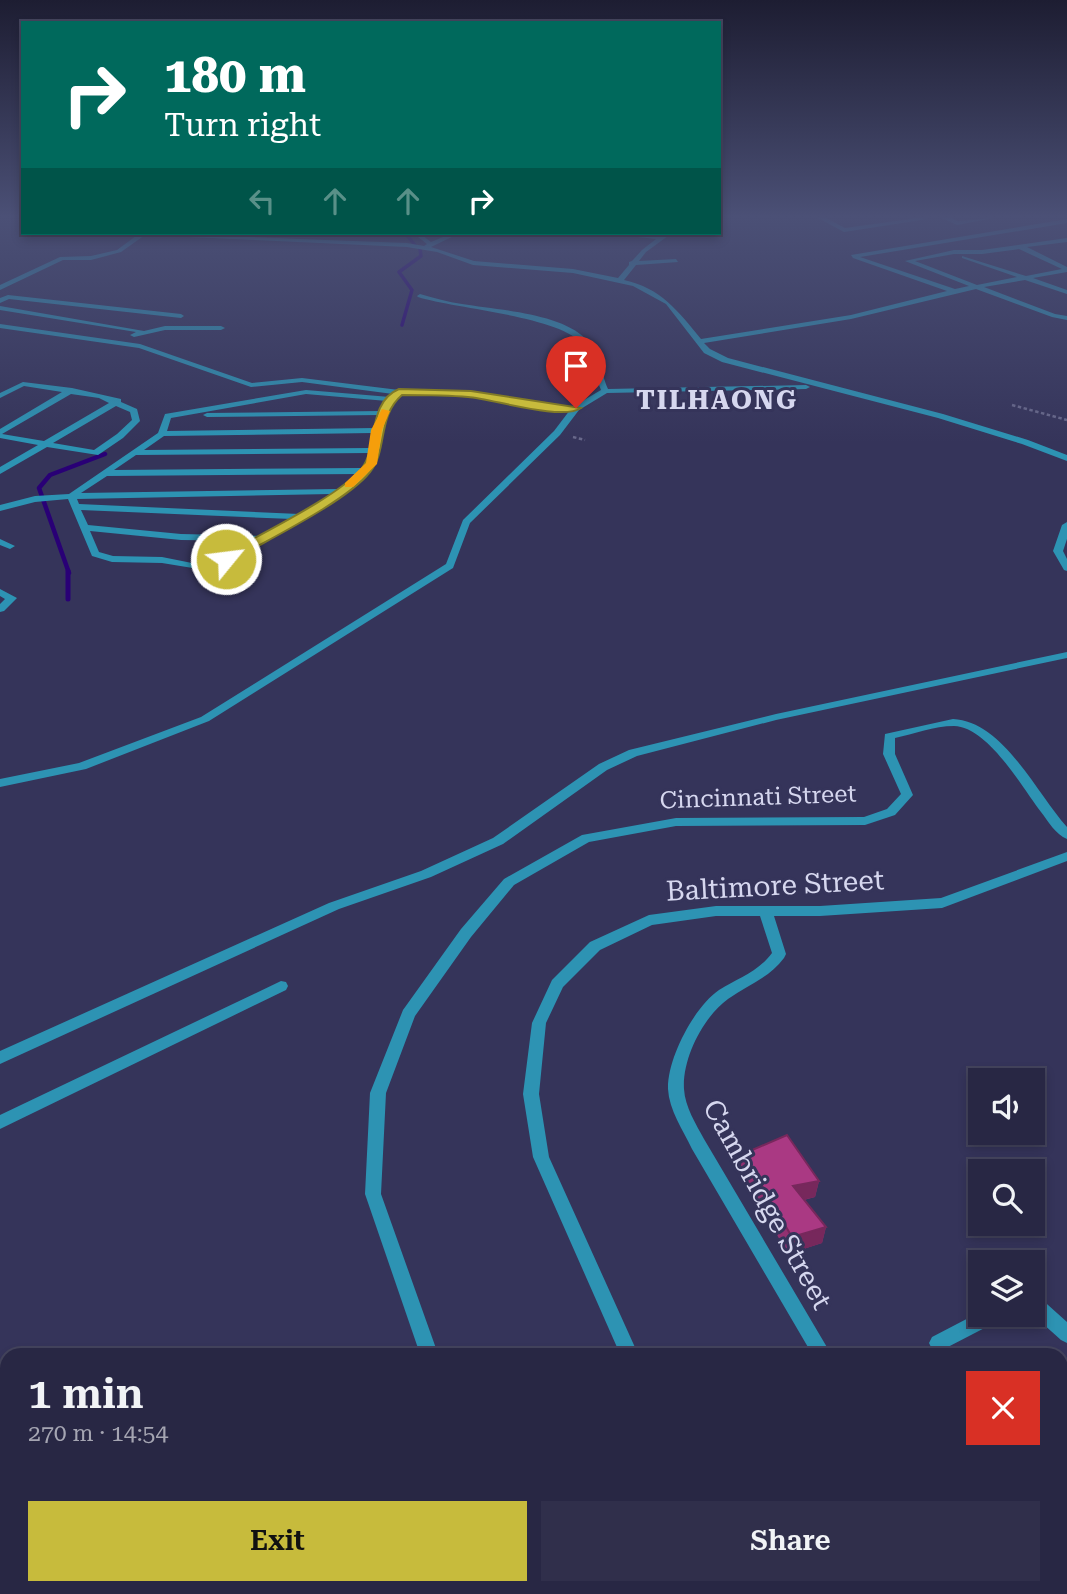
<!DOCTYPE html>
<html lang="en">
<head>
<meta charset="utf-8">
<style>
	:root { --surface:#282744; --page:#302f4b; --text:#f1f3f6; --muted:#a5a5b2; --line:#44445d; --accent:#c7bb3c }
	body { margin:0; font-family:"Roboto Serif",serif; background:var(--page); color:var(--text); height:100vh; display:flex; flex-direction:column; font-size:26px; white-space:nowrap }
	* { box-sizing:border-box; margin:0 }
	p { font-size:23px; color:var(--muted) }
	.icon { flex:none; width:38px; height:38px; fill:none; stroke:currentColor; stroke-width:2; stroke-linecap:round; stroke-linejoin:round }
	.map { position:relative; flex:1; overflow:hidden }
	.panel { position:absolute; left:0px; top:1348px; width:1068px; height:247px; display:flex; flex-direction:column; background:var(--surface); border-radius:21px 21px 0 0; box-shadow:0 4px 10px #0003,0 0 0 2px var(--line) }
	.panel>* { flex:none }
	.guide { position:absolute; left:21px; top:21px; width:700px; height:214px; border-radius:0px; box-shadow:0 4px 10px #0003,0 0 0 2px var(--line); background:#00695c; color:#fff; overflow:hidden }
	.buttons { position:absolute; left:968px; top:1068px; display:grid; gap:14px }
	.buttons a { display:grid; place-items:center; width:77px; height:77px; border-radius:0px; background:var(--surface); box-shadow:0 4px 10px #0003,0 0 0 2px var(--line); font-size:35px }
	.pin { position:absolute; display:grid; place-items:center; width:60px; height:60px; color:#fff; margin:-72px -30px; border-radius:50% 50% 50% 0; rotate:-45deg; box-shadow:0 0 7px #0007 }
	.pin .icon { rotate:45deg }
	.me { position:absolute; width:77px; margin:-38px; rotate:61deg; stroke-linejoin:round; filter:drop-shadow(0 0 5px #0008) }
	.turn { display:flex; align-items:center; gap:24px; height:147px; padding:0 28px; font-size:32px }
	.turn .icon { width:91px; height:91px; stroke-width:2.5 }
	.turn b { display:block; font-size:49px; line-height:60px }
	.lanes { display:flex; align-items:center; height:66px; padding:0 28px; background:#0003; justify-content:center; gap:35px; direction:ltr }
	.lanes .off { opacity:.35 }
	.round { display:grid; place-items:center; flex:none; width:74px; height:74px; border-radius:0px; background:var(--page) }
	.summary { display:flex; align-items:center; justify-content:space-between; height:119px; padding:0 28px }
	h1 { font-size:42px; font-weight:600; line-height:52px }
	.cta { display:flex; gap:14px; margin-top:auto; padding:14px 28px }
	.cta a { flex:1; height:80px; border-radius:0px; background:var(--accent); color:#111; font-size:28px; font-weight:600; line-height:80px; text-align:center }
	.cta a+a { background:var(--page); color:var(--text) }
	.map>svg:first-child { display:block }
</style>
</head>
<body>
<div class="map">
<svg width="1067" height="1594" viewBox="0 0 1067 1594">
	<rect width="100%" height="100%" fill="#35345a"/>
	<g fill="none" stroke-linecap="round" stroke-linejoin="round">
		<path stroke="#290076" stroke-width="3.5" d="M405,233L415,245
			M402,325L412,290L399,272L421,256L420,249"/>
		<path stroke="#290076" stroke-width="4.5" d="M69,573L39,488L50,475L105,454"/>
		<path stroke="#290076" stroke-width="5" d="M68,599V571"/>
		<path stroke="#69698b" stroke-width="2.5" stroke-dasharray="3.5 2.5" stroke-linecap="butt" d="M1012,405L1067,420
			M573,437L585,440"/>
		<path fill="#2d93b3" fill-rule="evenodd" d="M818,218H826L845,228L917,218L928,219L844,232Z
			M942,218H951L958,221L994,218L957,225Z
			M1067,219V223L860,257L955,289L969,286L905,261L954,250H982L1067,238V242L1027,247L1067,267V272L1033,278L1067,290V294L1025,280L984,287L1055,314L1067,316V320L1052,317L976,289L851,319L704,343L710,349L728,358L943,414L1028,440L1067,455V461L1022,444L938,418L722,362L704,353L666,304L633,286L573,273L473,265L437,252L407,247L145,235L121,252L91,260H63L0,290V285L60,257L91,256L117,250L140,233L407,243L424,246L427,244L413,233H419L431,242L453,233H460L431,247L474,261L573,269L618,278L629,265V262L632,261L642,250L656,239L620,235L617,233L661,236L665,233H672L646,252L639,261L676,259L678,262L636,265L624,280C661,288 678,311 701,339L851,315L947,291L853,258L851,255ZM1019,249L1062,269L1026,276L962,256V258L1017,277L977,285L915,261L954,254H982Z
			M420,294C434,298 448,302 462,304C498,310 560,313 586,339C598,351 601,373 608,389L806,385L810,387L806,389L607,393L579,410L560,435L470,523L453,568L209,721L86,769L0,787V779L79,763L201,717L446,564L463,520L554,431L570,410L549,409L471,396L401,394L393,404L386,418L378,442L377,460L369,473L324,506L211,571L162,563L112,562L92,556L68,499L35,502L0,511V505L35,496L69,494L158,433L165,414L306,390L390,397L393,394L302,382L251,387L139,348L0,328V324L140,344L252,383L302,378L399,390L471,392L549,405L574,406L601,390C595,376 592,357 583,345C562,316 455,309 418,297L417,296ZM306,394L387,401L381,411L207,413L203,415L207,417L379,415L374,428L167,431L171,418ZM372,433L369,448L144,450L164,436ZM369,453L368,462L362,468L114,470L136,455ZM358,474L339,489L81,493L107,476ZM331,494L299,514L79,504L77,499ZM81,510L292,519L262,536L181,534L88,525ZM90,531L181,540L253,541L207,566L162,557L113,556L99,552Z
			M8,295L181,314L184,316L181,318L9,299L0,303V298Z
			M0,306L144,331L165,326H221L225,328L221,330H165L134,337L130,335L136,332L0,310Z
			M23,382L72,388L121,399V402L137,409L140,421L123,438L98,455L47,447L0,474V467L38,445L0,438V429L62,392L24,386L0,398V393ZM71,394L99,398L109,403L44,441L2,434ZM116,406L130,412L132,420L117,434L94,450L53,443Z
			M1067,522V539L1063,551L1067,559V571L1064,570L1053,551L1062,525Z
			M0,539L15,546L10,549L0,545Z
			M0,589L17,598L4,611L0,612V604L5,599L0,596Z
			M1067,652V658L776,720L637,756L607,770L503,844L431,877L339,909L0,1064V1051L329,903L421,871L493,838L599,764L629,750L776,714Z
			M953,719C1003,721 1037,794 1067,827V839C1056,835 1048,821 1041,812C1022,787 988,727 954,726C934,726 914,734 895,738V754L913,795L895,815L865,825L676,826L589,842L514,885L471,937L415,1016L386,1093L381,1194L438,1354H420L365,1194L370,1093L403,1010L461,929L504,879L582,835L676,818L864,817L887,809L901,794L883,754L885,734Z
			M1067,852V861L942,908L820,916H774L786,954L784,958C769,978 748,985 728,999C703,1017 682,1059 684,1089C685,1107 696,1124 704,1139L831,1354H812L692,1149C683,1130 669,1110 668,1089C667,1059 694,1007 719,990C738,978 758,972 772,953L760,916H716L652,925L600,950L563,987L546,1023L539,1094L549,1157L638,1354H620L533,1157L523,1094L532,1023L552,980L590,942L649,915L716,906H820L941,898Z
			M281,981L286,982L288,986L286,990L0,1129V1115Z
			M1032,1294L1038,1296L1067,1322V1343L1061,1340L1032,1314Z
			M980,1312V1314H1003L1000,1320L944,1349L938,1352L932,1349L929,1343L932,1337Z
			M0,1366L7,1368V1386L0,1384Z
			M1067,1418V1439L1060,1441V1421Z
			M252,1587H273L276,1594H254Z
			M499,1587H520L523,1594H501Z
			M723,1587H744L747,1594H725Z
			M952,1587H973L976,1594H954Z"/>
	</g>
	<path fill="#923171" d="M743,1154L819,1181L815,1197L804,1200L826,1227L822,1243L788,1254L740,1171Z"/>
	<path fill="#77285c" d="M819,1181L815,1197L790,1203L793,1186Z
		M826,1227L822,1243L788,1254L792,1237Z"/>
	<path fill="#aa3983" stroke="#77285c" stroke-width="2" d="M787,1135L819,1181L793,1186L826,1227L792,1237L743,1154Z
		M924,1347L929,1354H910Z"/>
	<linearGradient id="sky" x2="0" y2="1"><stop stop-color="#1d1d32"/><stop offset="0.49" stop-color="#4b5076"/><stop offset="1" stop-color="#4b5076" stop-opacity="0"/></linearGradient>
	<rect width="1067" height="442" fill="url(#sky)"/>
	<path fill="#c7bb3c" stroke="#817a27" stroke-width="2" d="M399,389L471,391L581,408C562,421 493,399 468,397C446,395 424,395 402,395C377,416 388,450 370,472C346,502 267,540 231,561H222V556C256,536 340,496 362,468C378,448 367,402 399,389Z"/>
	<path fill="#f59e0b" d="M382,409L390,411L382,430L377,464L353,487H345V483L366,463L371,430Z"/>
	<g text-anchor="middle" stroke-width="6" stroke-linejoin="round" paint-order="stroke">
		<g font-size="24" fill="#d6d7ef" stroke="#35345a">
			<text transform="translate(758 797) rotate(-2)" y="8">Cincinnati Street</text>
		</g>
		<g font-size="26" font-weight="bold" letter-spacing="2" fill="#d6d7ef" stroke="#35345a">
			<text x="717" y="409">TILHAONG</text>
		</g>
		<g font-size="28" fill="#d6d7ef" stroke="#35345a">
			<text transform="translate(775 885) rotate(-3)" y="10">Baltimore Street</text>
			<text transform="translate(768 1204) rotate(61)" y="10">Cambridge Street</text>
		</g>
	</g>
</svg>
<div class="buttons">
<a><svg class="icon" aria-label="sound" viewBox="0 0 24 24"><path d="M4 9h4l5-4v14l-5-4H4zM17 9q2 3 0 6"/></svg></a>
<a><svg class="icon" aria-label="search" viewBox="0 0 24 24"><circle cx="10" cy="10" r="6"/><path d="M15 15l6 6"/></svg></a>
<a><svg class="icon" aria-label="layers" viewBox="0 0 24 24"><path d="M12 4l9 5-9 5-9-5zM3 14l9 5 9-5"/></svg></a>
</div>
<div class="pin" style="left:576px;top:408px;background:#d93025"><svg class="icon" aria-label="arrive" viewBox="0 0 24 24"><path d="M6 21V4h12l-3 4 3 4H6"/></svg></div>
<svg class="me" style="left:226px;top:559px" viewBox="-20 -20 40 40"><circle r="17" fill="#c7bb3c" stroke="#fff" stroke-width="3"/><path d="M0-11L8 9 0 5-8 9z" fill="#fff"/></svg>
<div class="guide">
<div class="turn"><svg class="icon" aria-label="right" viewBox="0 0 24 24"><path d="M7 20v-9h11M14 6l5 5-5 5"/></svg><div><b>180 m</b>Turn right</div></div>
<div class="lanes"><svg class="icon off" aria-label="left" viewBox="0 0 24 24"><path d="M17 20v-9H6M10 6l-5 5 5 5"/></svg><svg class="icon off" aria-label="ahead" viewBox="0 0 24 24"><path d="M12 20V5M6 11l6-6 6 6"/></svg><svg class="icon off" aria-label="ahead" viewBox="0 0 24 24"><path d="M12 20V5M6 11l6-6 6 6"/></svg><svg class="icon" aria-label="right" viewBox="0 0 24 24"><path d="M7 20v-9h11M14 6l5 5-5 5"/></svg></div>
</div>
<section class="panel">
<div class="summary"><div><h1>1 min</h1><p>270 m · 14:54</p></div><a class="round" style="background:#d93025;color:#fff"><svg class="icon" aria-label="close" viewBox="0 0 24 24"><path d="M6 6l12 12M18 6L6 18"/></svg></a></div>
<div class="cta"><a>Exit</a><a>Share</a></div>
</section>
</div>
</body>
</html>
